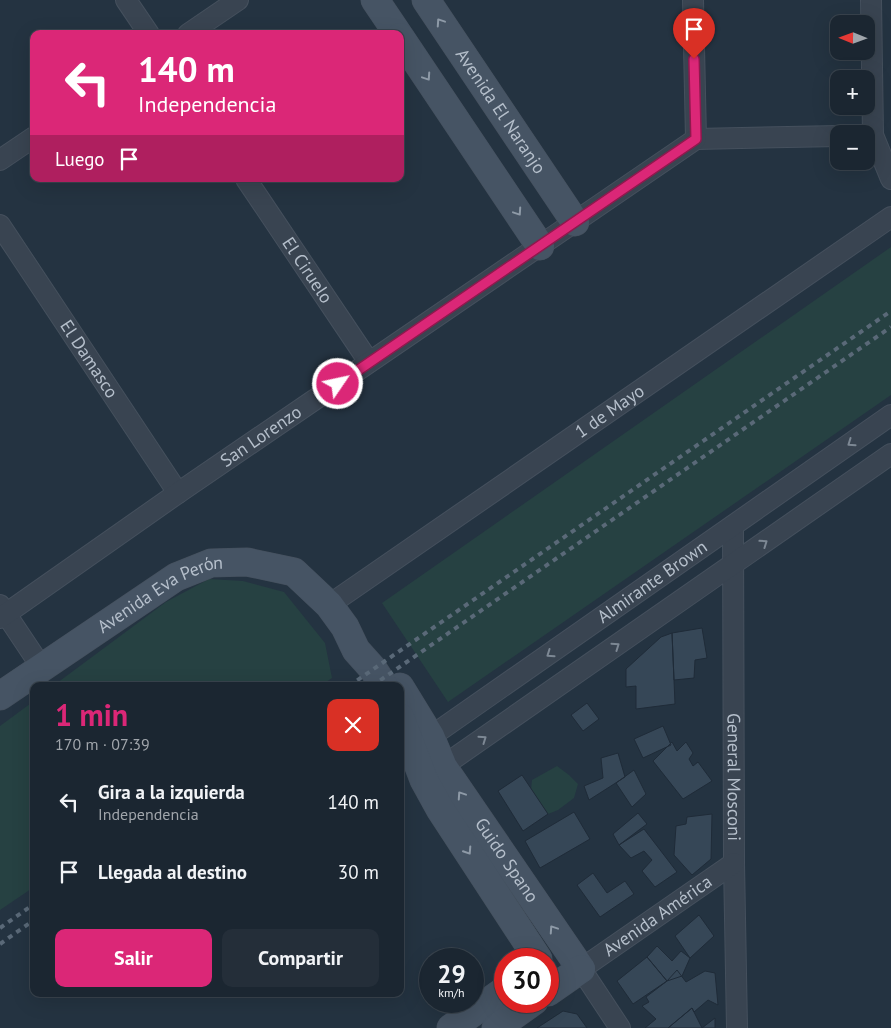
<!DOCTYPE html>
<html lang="es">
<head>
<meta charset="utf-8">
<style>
	:root { --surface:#1b2631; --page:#242e39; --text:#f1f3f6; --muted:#a0a5ab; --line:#39434d; --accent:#db2777 }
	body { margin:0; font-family:"PT Sans",sans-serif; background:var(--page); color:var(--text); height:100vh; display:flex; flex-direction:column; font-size:19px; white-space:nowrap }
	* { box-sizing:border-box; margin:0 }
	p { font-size:16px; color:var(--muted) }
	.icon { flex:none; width:28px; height:28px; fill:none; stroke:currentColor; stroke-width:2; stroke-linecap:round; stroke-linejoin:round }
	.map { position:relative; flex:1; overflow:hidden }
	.drawer { position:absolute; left:30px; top:682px; width:374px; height:315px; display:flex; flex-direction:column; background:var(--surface); border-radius:10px; box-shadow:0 5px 20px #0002,0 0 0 1px var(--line) }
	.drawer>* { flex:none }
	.top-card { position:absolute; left:30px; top:30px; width:374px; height:152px; border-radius:10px; box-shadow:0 5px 20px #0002,0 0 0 1px var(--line); background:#db2777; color:#fff; overflow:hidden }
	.needle { width:32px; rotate:271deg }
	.buttons { position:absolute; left:830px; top:15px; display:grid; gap:10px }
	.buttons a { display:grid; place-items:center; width:45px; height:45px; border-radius:10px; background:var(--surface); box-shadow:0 5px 20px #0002,0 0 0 1px var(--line); font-size:25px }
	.speed { position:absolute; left:419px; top:948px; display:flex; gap:10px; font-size:25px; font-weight:700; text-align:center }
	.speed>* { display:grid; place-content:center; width:65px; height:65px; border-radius:50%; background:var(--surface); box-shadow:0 5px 20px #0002,0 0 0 1px var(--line); line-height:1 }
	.speed small { font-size:12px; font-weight:400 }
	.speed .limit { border:8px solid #d22; background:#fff; color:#111 }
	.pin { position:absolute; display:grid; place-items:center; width:42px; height:42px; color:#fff; margin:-51px -21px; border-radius:50% 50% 50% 0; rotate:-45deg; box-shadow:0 0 5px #0007 }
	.pin .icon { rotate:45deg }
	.me { position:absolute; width:55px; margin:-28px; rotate:56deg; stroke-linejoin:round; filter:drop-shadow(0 0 4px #0008) }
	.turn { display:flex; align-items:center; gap:18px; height:105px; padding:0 25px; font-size:22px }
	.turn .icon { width:65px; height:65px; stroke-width:2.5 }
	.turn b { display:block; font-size:35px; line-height:42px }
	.then { display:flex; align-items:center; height:48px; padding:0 25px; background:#0003; gap:10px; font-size:19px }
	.round { display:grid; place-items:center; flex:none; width:52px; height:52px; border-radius:10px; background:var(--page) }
	.headline { display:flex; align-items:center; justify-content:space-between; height:85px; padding:0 25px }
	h1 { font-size:30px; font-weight:600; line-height:38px; color:var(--accent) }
	.primary-button { display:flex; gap:10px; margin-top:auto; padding:10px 25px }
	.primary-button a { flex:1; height:58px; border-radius:10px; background:var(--accent); color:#fff; font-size:20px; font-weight:600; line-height:58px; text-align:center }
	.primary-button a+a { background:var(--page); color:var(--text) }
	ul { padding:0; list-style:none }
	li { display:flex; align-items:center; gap:15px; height:70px; padding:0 25px }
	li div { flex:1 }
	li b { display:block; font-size:19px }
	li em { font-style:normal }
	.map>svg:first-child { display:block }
</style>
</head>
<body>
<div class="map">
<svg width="891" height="1028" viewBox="0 0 891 1028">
	<rect width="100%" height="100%" fill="#243341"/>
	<path fill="#264142" d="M891,247V395L448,702L382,603Z
		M209,579L243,581L284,592L325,643L332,678L320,686H53L166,602Z
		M34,701V887L0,910V726Z
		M557,766L569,775L578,784L574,798L558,810L548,814L531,790L532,780Z"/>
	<path fill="#364757" stroke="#1f2b38" d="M702,628L707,658L695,660L694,678L674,680L672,633Z
		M672,633L675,704L636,709V686L626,687V669L661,637Z
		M587,703L599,719L583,731L571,715Z
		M663,726L671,745L643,758L634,739Z
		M672,742L677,751L686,742L693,753L689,759L693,766L698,762L712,781L683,799L653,761Z
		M618,753L625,777L589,800L584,786L603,778L601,758Z
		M634,770L646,794L632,807L616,783Z
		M522,775L548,814L523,831L498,791Z
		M574,812L590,839L540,868L525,841Z
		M638,813L647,824L619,845L613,834Z
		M712,814L711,859L692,875L674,855L676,826L686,824L687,817Z
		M644,829L677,872L655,887L642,871L652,860L644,851L631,858L619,845Z
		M593,873L607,893L625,881L634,894L600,917L577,885Z
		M699,915L714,936L690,958L675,936Z
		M657,946L672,961L681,951L690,958L682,976L667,981L647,957Z
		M647,957L667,981L633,1004L617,981Z
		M677,970L686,982L705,971L715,973L718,1005L708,1000L694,1012L692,1008L668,1028H645L656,1019L642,1006L649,1002L646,997L667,981Z
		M692,1008L702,1028H668Z
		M563,1011L577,1014L587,1028H537Z
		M715,1018V1028H702Z"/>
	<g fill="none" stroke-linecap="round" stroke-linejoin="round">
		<g stroke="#45505d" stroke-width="22">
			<g id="street">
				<path d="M126,0L149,34"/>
				<path d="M693,0L696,139"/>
				<path d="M871,0L873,135L891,179"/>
				<path d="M188,34L238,0"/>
				<path d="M696,139L839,136"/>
				<path d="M0,160L34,137"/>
				<path id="s1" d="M246,179L369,362"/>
				<path id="s2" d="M0,225L178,493"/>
				<path id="s3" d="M733,526L734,863L737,1028"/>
				<path d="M0,605L42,668"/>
				<path id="s4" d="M329,605L891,217"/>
				<path id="s5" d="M0,618L178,493L696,139"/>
				<path id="s6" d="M418,744L443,728L891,415"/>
				<path d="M433,773L891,454"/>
				<path id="s7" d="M620,1028L581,969L734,863"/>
			</g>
		</g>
		<g stroke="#45505d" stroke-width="29">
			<g id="secondary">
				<path d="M375,0L398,34"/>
				<path id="s8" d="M426,0L575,222"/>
				<path d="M400,37L540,246"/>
				<path id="s9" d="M400,687L430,736L443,767L581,969"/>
				<path id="s10" d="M0,696L176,577L211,563L247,562L294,572L329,605L345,627L356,650L373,669L384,686"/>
				<path d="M400,717L424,780L440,809L538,959"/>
				<path d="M548,992L581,969"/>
				<path d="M451,1028L505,990"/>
				<path d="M496,1028L534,1001"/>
			</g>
		</g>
		<use href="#street" stroke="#394451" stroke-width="20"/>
		<use href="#secondary" stroke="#465464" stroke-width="28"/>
		<path stroke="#5a6978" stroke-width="4" stroke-dasharray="5 5" stroke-linecap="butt" d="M349,686L891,311
			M372,686L891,327
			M0,928L34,904
			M0,944L34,920"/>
	</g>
	<defs><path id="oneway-chevron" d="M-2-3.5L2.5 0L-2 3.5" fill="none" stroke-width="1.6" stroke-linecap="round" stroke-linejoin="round" transform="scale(1.25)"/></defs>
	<g stroke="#8e9aa7">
		<use href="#oneway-chevron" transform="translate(440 22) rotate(-124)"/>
		<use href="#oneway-chevron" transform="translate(427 77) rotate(56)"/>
		<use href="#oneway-chevron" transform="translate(518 212) rotate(56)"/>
		<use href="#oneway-chevron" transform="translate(461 795) rotate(-124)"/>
		<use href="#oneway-chevron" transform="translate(468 851) rotate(57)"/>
		<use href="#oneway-chevron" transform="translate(553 929) rotate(-124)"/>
	</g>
	<g stroke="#7d8894">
		<use href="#oneway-chevron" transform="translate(851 443) rotate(145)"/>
		<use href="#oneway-chevron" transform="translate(764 543) rotate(-35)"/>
		<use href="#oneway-chevron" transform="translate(616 646) rotate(-35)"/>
		<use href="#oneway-chevron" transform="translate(550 654) rotate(145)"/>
		<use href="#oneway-chevron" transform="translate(483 739) rotate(-35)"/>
	</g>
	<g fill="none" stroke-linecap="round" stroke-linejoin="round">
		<g stroke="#8e194d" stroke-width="12">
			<path id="route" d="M338,384L696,139L694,59"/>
		</g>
		<use href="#route" stroke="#db2777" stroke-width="9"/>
	</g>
	<g text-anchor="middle" stroke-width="5" stroke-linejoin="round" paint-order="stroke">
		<g font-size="18" fill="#b5bfcb" stroke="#1d2936">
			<text dy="6" stroke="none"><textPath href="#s8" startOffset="134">Avenida El Naranjo</textPath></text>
			<text dy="6" stroke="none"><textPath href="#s1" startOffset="110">El Ciruelo</textPath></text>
			<text dy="6" stroke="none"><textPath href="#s2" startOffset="161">El Damasco</textPath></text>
			<text dy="6" stroke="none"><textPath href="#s4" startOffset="341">1 de Mayo</textPath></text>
			<text dy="6" stroke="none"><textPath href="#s5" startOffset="318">San Lorenzo</textPath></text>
			<text dy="6" stroke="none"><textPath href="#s6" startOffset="285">Almirante Brown</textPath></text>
			<text dy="6" stroke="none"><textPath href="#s10" startOffset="191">Avenida Eva Perón</textPath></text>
			<text dy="6" stroke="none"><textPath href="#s3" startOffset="251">General Mosconi</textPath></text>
			<text dy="6" stroke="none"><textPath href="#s9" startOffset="204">Guido Spano</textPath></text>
			<text dy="6" stroke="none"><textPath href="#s7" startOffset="164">Avenida América</textPath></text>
		</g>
	</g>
</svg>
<div class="buttons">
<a><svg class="needle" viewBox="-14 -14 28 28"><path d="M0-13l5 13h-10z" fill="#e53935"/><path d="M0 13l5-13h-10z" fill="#a0a5ab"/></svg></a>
<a>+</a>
<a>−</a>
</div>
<div class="speed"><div>29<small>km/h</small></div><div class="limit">30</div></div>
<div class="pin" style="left:694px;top:59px;background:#d93025"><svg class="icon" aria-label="arrive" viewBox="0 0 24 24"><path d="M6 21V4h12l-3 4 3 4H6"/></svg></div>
<svg class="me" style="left:338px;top:384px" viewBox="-20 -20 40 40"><circle r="17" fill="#db2777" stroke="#fff" stroke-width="3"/><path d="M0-11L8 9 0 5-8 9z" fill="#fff"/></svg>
<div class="top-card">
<div class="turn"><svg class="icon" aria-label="left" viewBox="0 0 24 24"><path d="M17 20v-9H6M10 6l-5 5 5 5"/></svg><div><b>140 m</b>Independencia</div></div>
<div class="then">Luego<svg class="icon" aria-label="arrive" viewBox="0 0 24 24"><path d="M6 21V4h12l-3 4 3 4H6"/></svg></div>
</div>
<section class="drawer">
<div class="headline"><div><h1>1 min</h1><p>170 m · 07:39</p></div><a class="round" style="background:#d93025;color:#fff"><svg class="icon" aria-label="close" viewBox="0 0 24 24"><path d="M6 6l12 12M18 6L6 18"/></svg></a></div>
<ul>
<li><svg class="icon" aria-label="left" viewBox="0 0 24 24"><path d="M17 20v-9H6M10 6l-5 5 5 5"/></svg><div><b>Gira a la izquierda</b><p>Independencia</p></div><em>140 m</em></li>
<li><svg class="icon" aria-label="arrive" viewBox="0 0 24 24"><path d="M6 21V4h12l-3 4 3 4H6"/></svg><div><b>Llegada al destino</b></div><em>30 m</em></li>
</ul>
<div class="primary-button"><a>Salir</a><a>Compartir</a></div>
</section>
</div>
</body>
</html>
